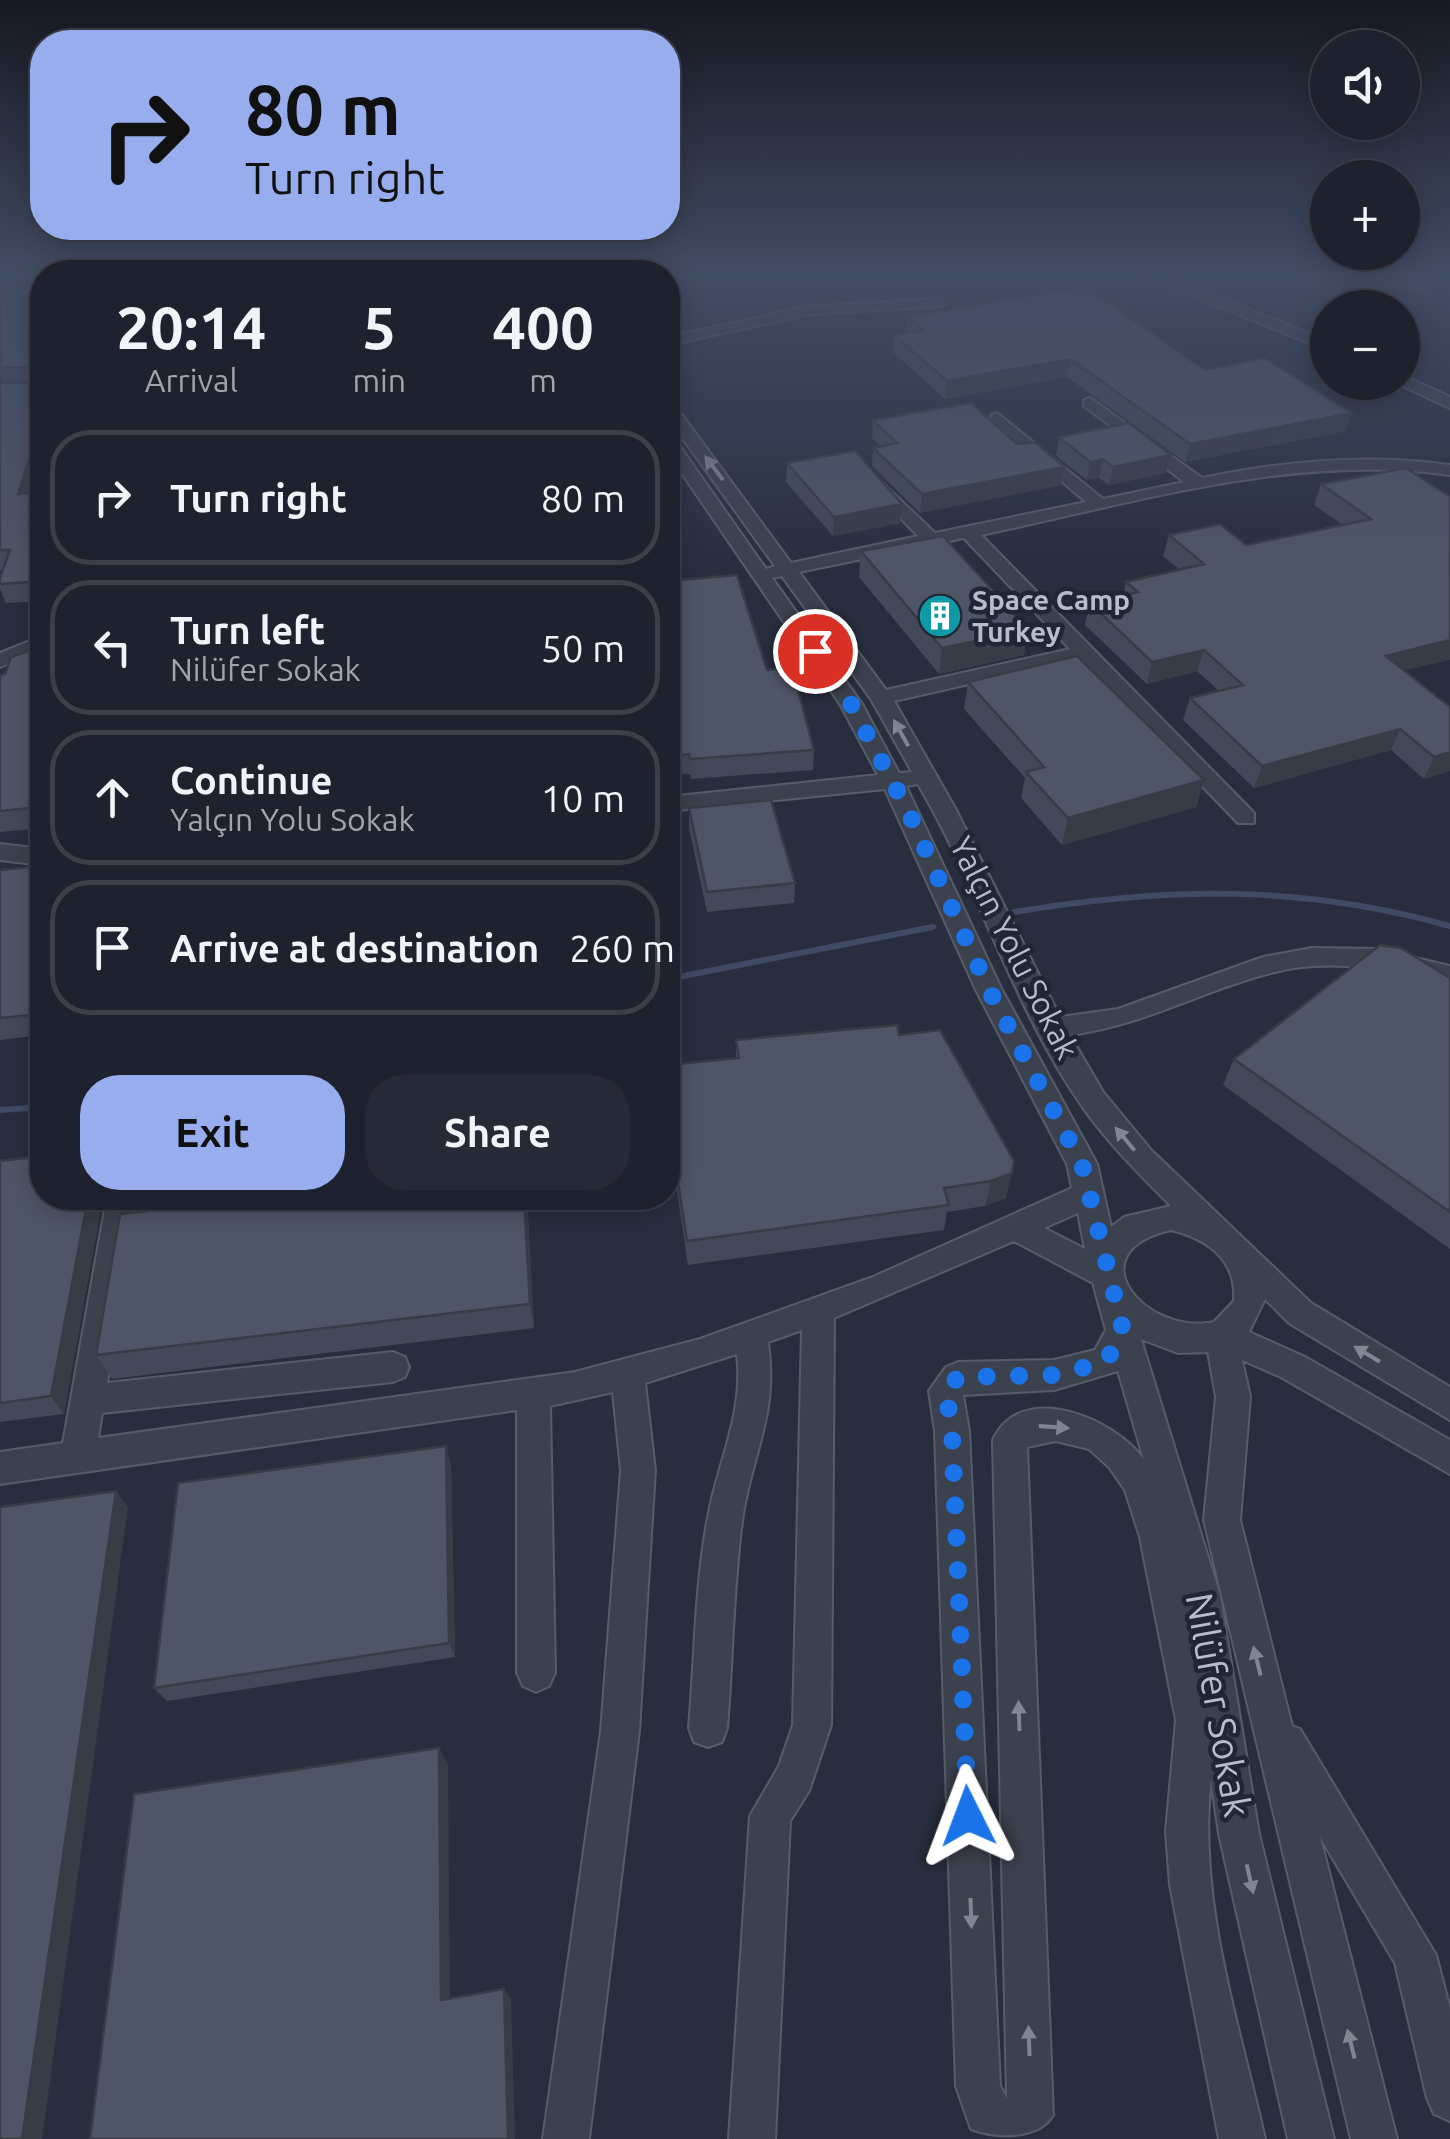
<!DOCTYPE html>
<html lang="en">
<head>
<meta charset="utf-8">
<style>
	:root { --surface:#1e222e; --page:#262a36; --text:#f1f3f6; --muted:#a1a4aa; --line:#3c3f4a; --accent:#97adee }
	body { margin:0; font-family:Ubuntu,sans-serif; background:var(--page); color:var(--text); height:100vh; display:flex; flex-direction:column; font-size:38px; white-space:nowrap }
	* { box-sizing:border-box; margin:0 }
	p { font-size:32px; color:var(--muted) }
	.icon { flex:none; width:55px; height:55px; fill:none; stroke:currentColor; stroke-width:2; stroke-linecap:round; stroke-linejoin:round }
	.map { position:relative; flex:1; overflow:hidden }
	.side { position:absolute; left:30px; top:260px; width:650px; height:950px; display:flex; flex-direction:column; background:var(--surface); border-radius:40px; box-shadow:0 5px 25px #0003,0 0 0 2px var(--line) }
	.side>* { flex:none }
	.guide { position:absolute; left:30px; top:30px; width:650px; height:210px; border-radius:40px; box-shadow:0 5px 25px #0003,0 0 0 2px var(--line); background:#97adee; color:#111; overflow:hidden }
	.tools { position:absolute; left:1310px; top:30px; display:grid; gap:20px }
	.tools a { display:grid; place-items:center; width:110px; height:110px; border-radius:50%; background:var(--surface); box-shadow:0 5px 25px #0003,0 0 0 2px var(--line); font-size:50px }
	.pin { position:absolute; display:grid; place-items:center; width:85px; height:85px; color:#fff; margin:-42px; border:5px solid #fff; border-radius:50%; box-shadow:0 2px 10px #0007 }
	.me { position:absolute; width:110px; margin:-55px; rotate:357deg; stroke-linejoin:round; filter:drop-shadow(0 0 8px #0008) }
	.turn { display:flex; align-items:center; gap:35px; height:210px; padding:0 50px; font-size:45px }
	.turn .icon { width:130px; height:130px; stroke-width:2.5 }
	.turn b { display:block; font-size:70px; line-height:85px }
	.eta { display:flex; justify-content:space-evenly; align-items:center; height:170px; text-align:center }
	.eta b { font-size:60px; font-weight:700; line-height:70px }
	.button { display:flex; gap:20px; margin-top:auto; padding:20px 50px }
	.button a { flex:1; height:115px; border-radius:40px; background:var(--accent); color:#111; font-size:40px; font-weight:700; line-height:115px; text-align:center }
	.button a+a { background:var(--page); color:var(--text) }
	ul { padding:0; list-style:none }
	li { display:flex; align-items:center; gap:30px; height:135px; margin:0 20px 15px; padding:0 30px; border:5px solid var(--line); border-radius:40px }
	li div { flex:1 }
	li b { display:block; font-size:38px }
	li em { font-style:normal }
	.map>svg:first-child { display:block }
</style>
</head>
<body>
<div class="map">
<svg width="1450" height="2139" viewBox="0 0 1450 2139">
	<rect width="100%" height="100%" fill="#282e3e"/>
	<g fill="none" stroke-linecap="round" stroke-linejoin="round">
		<path stroke="#404a65" stroke-width="6" d="M1014,912C1165,887 1301,884 1450,926
			M668,979L933,927
			M0,1110L42,1107"/>
		<g stroke="#565c68" stroke-width="4">
			<path id="minor" d="M1140,274H1159L1328,341V351Z
				M1442,274H1450V287L1443,283Z
				M939,299L946,303L944,306L811,314L668,345V337L811,306Z
				M1402,375L1450,397V408L1396,383L1402,382Z
				M1090,398L1202,478C1284,461 1367,453 1450,465V475C1293,453 1134,503 981,535L1254,813V823H1238L1080,659L894,701L955,808L1060,1017L1118,1009L1263,957L1312,948L1377,949L1450,966V984C1393,971 1334,957 1275,972C1202,990 1149,1024 1070,1035L1103,1092L1151,1150L1311,1303L1450,1387V1420L1289,1323L1265,1299L1249,1332L1305,1357L1450,1440V1474L1281,1377L1242,1360L1250,1397L1240,1520L1292,1726L1300,1729L1436,1955L1450,2009V2121L1434,2114L1427,2098L1395,1963L1320,1837L1397,2139H1351L1204,1520L1216,1397L1208,1352L1178,1353L1141,1339L1220,1596L1259,1834L1334,2139H1288L1219,1834L1211,1779C1197,1899 1239,2023 1265,2139H1219L1170,1885L1166,1832L1176,1720L1140,1537L1125,1490L1109,1467L1089,1449L1056,1441L1027,1447L1053,2115C1039,2139 998,2139 971,2129L956,2086L935,1431L929,1391L946,1367L958,1362L1054,1360L1095,1350L1106,1330L1093,1283L1014,1241L834,1318L831,1725L809,1791L790,1821L775,2139H729L750,1816L779,1766L793,1725L802,1330L768,1342C778,1414 754,1448 743,1514C733,1584 733,1658 727,1728L722,1742L708,1747L694,1742L689,1728C695,1657 695,1581 709,1512C720,1457 744,1411 737,1354L645,1383L655,1470L639,1731L589,2139H543L601,1731L621,1470L613,1392L550,1406L555,1673L549,1686L536,1692L523,1686L517,1673V1410L0,1484V1452L63,1443L107,1198H137L107,1383L393,1352L405,1357L409,1367L405,1377L393,1382L102,1413L98,1438L575,1372L700,1339L873,1277L1072,1188L1067,1164L976,990L885,789L668,811V797L878,775L840,704L668,453V437L674,438L766,569L775,566L668,418V402L674,404L791,563L918,536L871,487L868,483L877,478L935,533L1086,502L991,421V415L997,413L1103,499L1184,482L1084,406V400ZM964,538L1070,649L886,690L799,572ZM782,576L871,699L912,772L899,773L862,704L772,578ZM918,784C979,888 1014,1010 1084,1109C1109,1144 1140,1175 1171,1206L1124,1217L1111,1227L1097,1164L1002,990L906,786ZM1078,1213L1085,1249L1044,1228ZM1171,1230C1208,1239 1237,1260 1234,1301L1214,1322C1145,1336 1074,1252 1171,1230ZM1118,1371L1144,1460C1117,1420 1021,1378 993,1440L1007,2099L1000,2086L969,1431L963,1395L1054,1390Z
				M42,636V649L0,667V653Z
				M0,844L42,849V865L0,860Z"/>
		</g>
		<use href="#minor" fill="#3c414e" fill-rule="evenodd"/>
	</g>
	<path fill="#434958" d="M42,274V458L32,493L42,492V601L6,603L0,589V578L3,570H0V382H3L0,375V275Z
		M1247,274H1434V276L1429,292Z
		M907,316L1205,370L1346,431L1185,462L1067,377L945,399L893,352L894,335L905,333Z
		M873,420L1017,444L1064,467L1061,485L920,513L872,466L873,448L880,446L872,438Z
		M1059,437L1166,473L1109,485L1099,478L1087,480L1056,456Z
		M787,463L902,504L900,523L833,536L786,482Z
		M1406,468L1404,671L1450,707V771L1424,779L1391,750L1254,788L1183,720L1190,698L1219,691L1197,671L1147,684L1085,625L1090,603L1123,596L1126,582L1180,570L1163,556L1169,535L1246,545L1343,525L1314,505L1321,484Z
		M861,551L1024,655L939,674L859,577Z
		M668,581L767,670L814,750L813,770L691,779L690,774L668,776V679H670L668,668Z
		M42,646V828L0,832V675L5,674Z
		M968,682L1204,780L1196,807L1062,845L1021,798L1025,778L964,709Z
		M689,808L795,883L794,903L707,912L689,828Z
		M42,866V1035L0,1040V870Z
		M1450,978V1249L1223,1085L1234,1059Z
		M899,1035L1006,1198L985,1206L947,1212L944,1230L688,1265L668,1132V1065L736,1058V1040Z
		M0,1161L64,1414L0,1422Z
		M527,1198L534,1328L112,1379L96,1355Z
		M451,1463L455,1657L167,1701L154,1688Z"/>
	<path fill="#373c47" d="M1070,359L1067,377L945,399L947,381Z
		M1352,413L1346,431L1185,462L1190,444Z
		M42,419V458L26,513L18,494Z
		M1171,455L1166,473L1109,485L1113,467Z
		M1103,459L1099,478L1087,480L1090,462Z
		M1064,467L1061,485L920,513L922,494Z
		M902,504L900,523L833,536L834,517Z
		M1029,630L1024,655L939,674L942,648Z
		M1450,640V660L1377,677L1386,656Z
		M1204,650L1197,671L1147,684L1152,662Z
		M1400,729L1391,750L1254,788L1262,766Z
		M1450,752V771L1424,779L1434,757Z
		M1204,780L1196,807L1062,845L1068,818Z
		M1012,1173L1006,1198L985,1206L991,1181Z
		M88,1198H103L64,1414L51,1396Z
		M524,1198H527L534,1328L530,1304Z
		M446,1446L451,1463L455,1657L449,1643Z
		M116,1491L128,1507L42,2139H22Z
		M439,1748L448,1764L450,2009L441,2000Z
		M504,1989L511,1999L515,2139H508Z"/>
	<path fill="#4e5566" stroke="#373c47" stroke-width="2.5" d="M42,274V419L18,494L42,492V581L0,584V578L10,550H0V382L38,383V368L0,367L2,355H0V275Z
		M1086,287L1205,370L1265,358L1352,413L1190,444L1070,359L947,381L894,335L924,330L907,316Z
		M971,403L1017,444L1035,442L1064,467L922,494L873,448L897,443L873,420Z
		M1129,423L1171,455L1113,467L1103,459L1090,462L1059,437Z
		M855,451L902,504L834,517L787,463Z
		M1406,468L1450,497V640L1386,656L1450,707V752L1434,757L1400,729L1262,766L1190,698L1243,685L1204,650L1152,662L1090,603L1138,592L1126,582L1204,564L1169,535L1220,524L1246,545L1371,519L1321,484Z
		M943,536L1029,630L942,648L861,551Z
		M737,575L767,670L792,667L814,750L690,759L689,754L668,756V679H674L668,652V581Z
		M42,646V807L0,811V675L5,674L11,657Z
		M1077,656L1204,780L1068,818L1026,772L1044,767L968,682Z
		M771,800L795,883L707,892L689,808Z
		M42,866V1014L0,1018V870Z
		M1380,945L1401,948L1450,978V1212L1234,1059Z
		M897,1025L899,1035L940,1030L1014,1161L1012,1173L991,1181L944,1188L949,1205L687,1241L668,1115V1065L739,1058L736,1040Z
		M42,1156V1198H88L51,1396L0,1403V1161Z
		M213,1198H524L530,1304L96,1355L120,1214L212,1204Z
		M446,1446L449,1643L154,1688L178,1483Z
		M116,1491L22,2139H0V1507Z
		M439,1748L441,2000L504,1989L508,2139H90L134,1794Z"/>
	<defs><path id="oneway-solid" d="M-6-.8H1V-3.2L6.5 0L1 3.2V.8H-6Z" transform="scale(2.5)"/></defs>
	<g fill="#808591">
		<use href="#oneway-solid" transform="translate(714 468) rotate(-127)"/>
		<use href="#oneway-solid" transform="translate(901 733) rotate(-119)"/>
		<use href="#oneway-solid" transform="translate(1125 1139) rotate(-130)"/>
		<use href="#oneway-solid" transform="translate(1367 1354) rotate(-149)"/>
		<use href="#oneway-solid" transform="translate(1054 1427) rotate(4)"/>
		<use href="#oneway-solid" transform="translate(1257 1661) rotate(-104)"/>
		<use href="#oneway-solid" transform="translate(1019 1716) rotate(-92)"/>
		<use href="#oneway-solid" transform="translate(1250 1879) rotate(77)"/>
		<use href="#oneway-solid" transform="translate(971 1913) rotate(88)"/>
		<use href="#oneway-solid" transform="translate(1029 2041) rotate(-92)"/>
		<use href="#oneway-solid" transform="translate(1351 2044) rotate(-104)"/>
	</g>
	<linearGradient id="sky" x2="0" y2="1"><stop stop-color="#161922"/><stop offset="0.48" stop-color="#424c63"/><stop offset="1" stop-color="#424c63" stop-opacity="0"/></linearGradient>
	<rect width="1450" height="573" fill="url(#sky)"/>
	<g fill="none" stroke-linecap="round" stroke-linejoin="round">
		<path stroke="#1a73e8" stroke-width="18" stroke-dasharray="0 32.4" d="M815,651L851,704L909,813L989,990L1082,1164L1123,1330L1106,1362L1054,1375L958,1377L946,1391L952,1432L968,1816"/>
	</g>
	<defs>
		<g id="building-disc" transform="scale(2.25)"><circle r="9.5" fill="#0f9aa8" stroke="#202633"/><path d="M-4-6H4V6H1V3H-1V6H-4ZM-2.5-4.3h1.7v1.8h-1.7ZM.8-4.3h1.7v1.8H.8ZM-2.5-1h1.7V.8h-1.7ZM.8-1h1.7V.8H.8Z" fill="#fff"/></g>
	</defs>
	<g fill-rule="evenodd">
		<use href="#building-disc" x="940" y="616"/>
	</g>
	<g text-anchor="middle" stroke-width="9" stroke-linejoin="round" paint-order="stroke">
		<g font-size="28" font-weight="bold" fill="#b8bcc8" stroke="#202633" text-anchor="start">
			<text x="972" y="610">Space Camp<tspan x="972" dy="32">Turkey</tspan></text>
		</g>
		<g font-size="32" fill="#b8bcc8" stroke="#202633">
			<text transform="translate(1014 948) rotate(63)" y="11">Yalçın Yolu Sokak</text>
		</g>
		<g font-size="38" fill="#b8bcc8" stroke="#202633">
			<text transform="translate(1218 1705) rotate(80)" y="13">Nilüfer Sokak</text>
		</g>
	</g>
</svg>
<div class="tools">
<a><svg class="icon" aria-label="sound" viewBox="0 0 24 24"><path d="M4 9h4l5-4v14l-5-4H4zM17 9q2 3 0 6"/></svg></a>
<a>+</a>
<a>−</a>
</div>
<div class="pin" style="left:815px;top:651px;background:#d93025"><svg class="icon" aria-label="arrive" viewBox="0 0 24 24"><path d="M6 21V4h12l-3 4 3 4H6"/></svg></div>
<svg class="me" style="left:968px;top:1816px" viewBox="-20 -20 40 40"><path d="M0-17L14 15 0 8-14 15z" fill="#1a73e8" stroke="#fff" stroke-width="4"/></svg>
<div class="guide">
<div class="turn"><svg class="icon" aria-label="right" viewBox="0 0 24 24"><path d="M7 20v-9h11M14 6l5 5-5 5"/></svg><div><b>80 m</b>Turn right</div></div>
</div>
<section class="side">
<div class="eta">
<div><b>20:14</b><p>Arrival</p></div>
<div><b>5</b><p>min</p></div>
<div><b>400</b><p>m</p></div>
</div>
<ul>
<li><svg class="icon" aria-label="right" viewBox="0 0 24 24"><path d="M7 20v-9h11M14 6l5 5-5 5"/></svg><div><b>Turn right</b></div><em>80 m</em></li>
<li><svg class="icon" aria-label="left" viewBox="0 0 24 24"><path d="M17 20v-9H6M10 6l-5 5 5 5"/></svg><div><b>Turn left</b><p>Nilüfer Sokak</p></div><em>50 m</em></li>
<li><svg class="icon" aria-label="ahead" viewBox="0 0 24 24"><path d="M12 20V5M6 11l6-6 6 6"/></svg><div><b>Continue</b><p>Yalçın Yolu Sokak</p></div><em>10 m</em></li>
<li><svg class="icon" aria-label="arrive" viewBox="0 0 24 24"><path d="M6 21V4h12l-3 4 3 4H6"/></svg><div><b>Arrive at destination</b></div><em>260 m</em></li>
</ul>
<div class="button"><a>Exit</a><a>Share</a></div>
</section>
</div>
</body>
</html>
